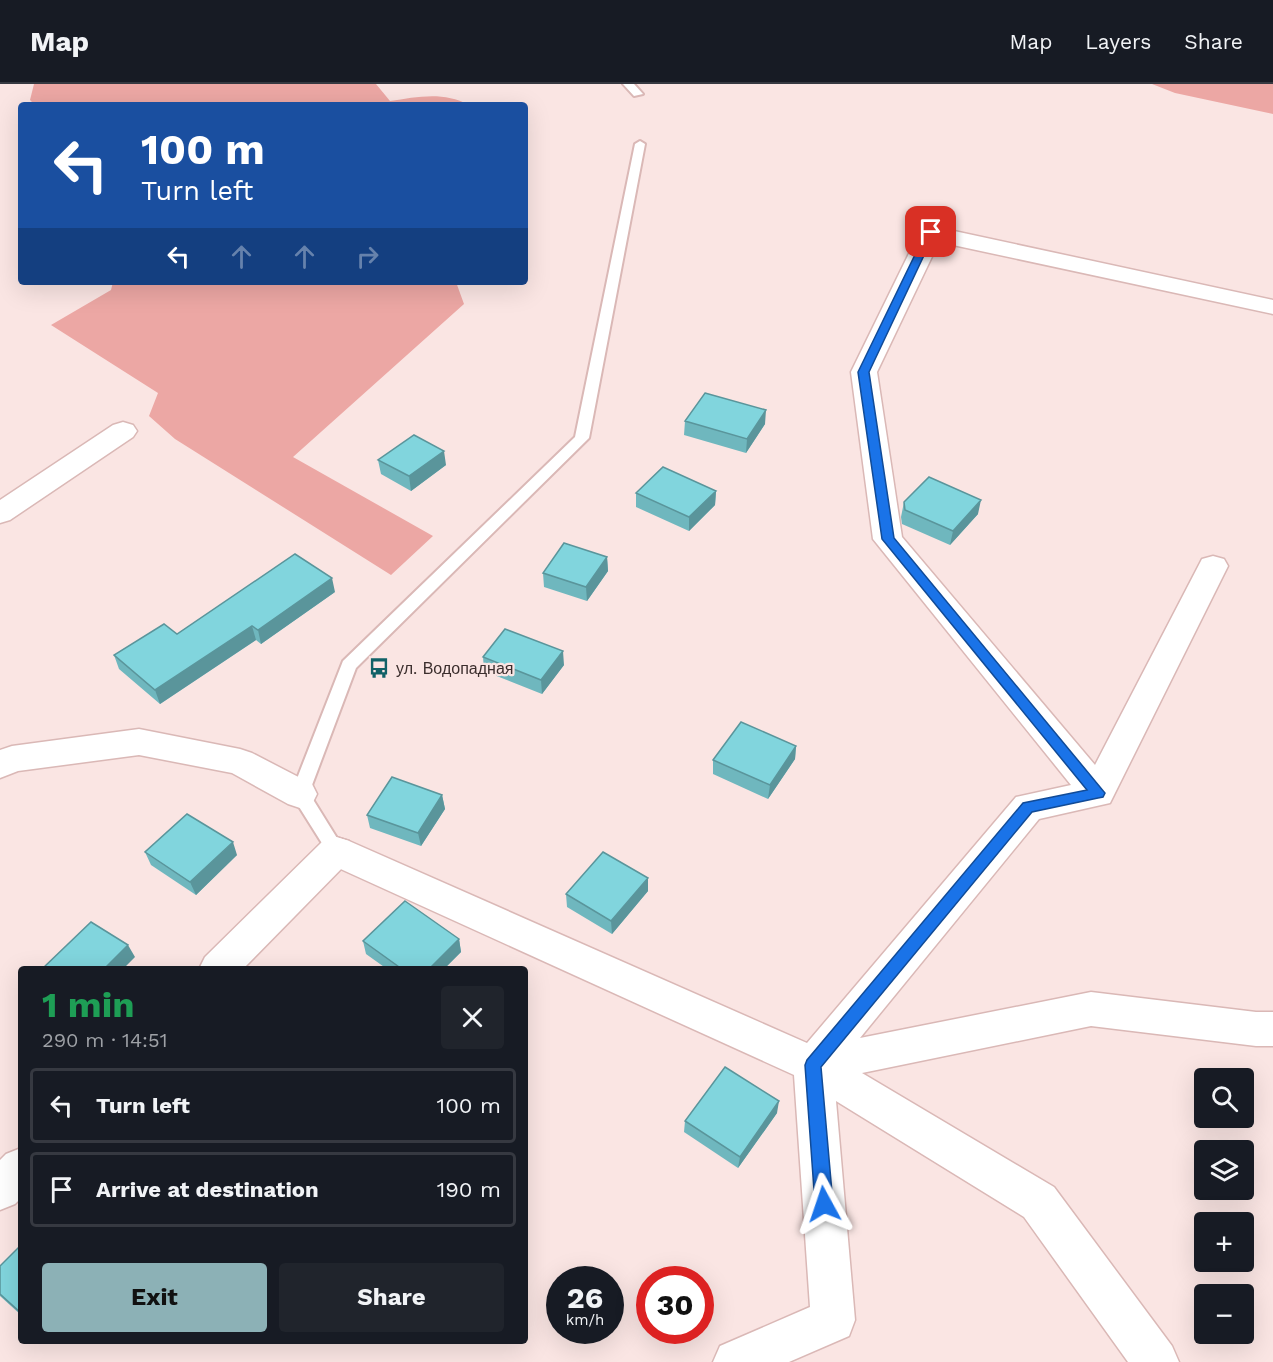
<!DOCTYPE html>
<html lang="en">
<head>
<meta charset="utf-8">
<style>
	:root { --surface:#171b24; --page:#20242c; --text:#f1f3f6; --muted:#9ea1a6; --line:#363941; --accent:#8cb1b6 }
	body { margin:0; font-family:"Work Sans",sans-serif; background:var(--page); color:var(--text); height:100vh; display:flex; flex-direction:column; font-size:22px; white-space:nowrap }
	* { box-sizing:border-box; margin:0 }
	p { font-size:20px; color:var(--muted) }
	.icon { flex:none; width:33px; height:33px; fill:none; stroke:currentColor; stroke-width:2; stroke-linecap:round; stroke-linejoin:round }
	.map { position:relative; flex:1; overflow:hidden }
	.details { position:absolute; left:18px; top:882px; width:510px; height:378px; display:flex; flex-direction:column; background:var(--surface); border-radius:6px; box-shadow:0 6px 24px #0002 }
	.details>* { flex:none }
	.hud { position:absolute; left:18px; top:18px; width:510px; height:183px; border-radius:6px; box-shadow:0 6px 24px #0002; background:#1a4fa0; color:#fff; overflow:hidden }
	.buttons { position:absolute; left:1194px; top:984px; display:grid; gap:12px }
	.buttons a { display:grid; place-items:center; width:60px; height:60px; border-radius:6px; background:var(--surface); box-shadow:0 6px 24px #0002; font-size:30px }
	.speed { position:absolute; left:546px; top:1182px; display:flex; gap:12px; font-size:30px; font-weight:700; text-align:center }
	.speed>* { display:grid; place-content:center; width:78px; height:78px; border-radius:50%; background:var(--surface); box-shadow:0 6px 24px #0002; line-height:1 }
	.speed small { font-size:15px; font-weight:400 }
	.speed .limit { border:9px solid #d22; background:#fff; color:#111 }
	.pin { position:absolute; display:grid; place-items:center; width:51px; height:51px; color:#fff; margin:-26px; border-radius:12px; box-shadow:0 3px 9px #0006 }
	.me { position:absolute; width:66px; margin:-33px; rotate:355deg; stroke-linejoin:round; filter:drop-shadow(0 0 4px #0008) }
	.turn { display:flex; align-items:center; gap:21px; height:126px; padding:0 24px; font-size:27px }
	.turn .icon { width:78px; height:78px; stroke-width:2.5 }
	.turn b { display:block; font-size:42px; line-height:51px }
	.lanes { display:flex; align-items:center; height:57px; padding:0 24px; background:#0003; justify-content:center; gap:30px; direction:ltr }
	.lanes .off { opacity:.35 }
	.round { display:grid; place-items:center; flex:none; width:63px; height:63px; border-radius:6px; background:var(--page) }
	.head { display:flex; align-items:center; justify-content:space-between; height:102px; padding:0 24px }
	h1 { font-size:36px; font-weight:700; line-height:45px; color:#1e9e55 }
	.button { display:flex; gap:12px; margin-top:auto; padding:12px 24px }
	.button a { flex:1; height:69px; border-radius:6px; background:var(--accent); color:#111; font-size:24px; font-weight:700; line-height:69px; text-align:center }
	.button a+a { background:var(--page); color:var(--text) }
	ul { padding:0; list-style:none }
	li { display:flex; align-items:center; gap:18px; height:75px; margin:0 12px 9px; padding:0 12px; border:3px solid var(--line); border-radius:6px }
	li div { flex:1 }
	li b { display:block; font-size:22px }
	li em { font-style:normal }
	header { display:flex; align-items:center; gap:36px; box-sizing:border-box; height:84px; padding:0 30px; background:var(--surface); border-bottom:2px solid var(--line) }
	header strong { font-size:28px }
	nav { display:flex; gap:33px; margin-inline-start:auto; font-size:21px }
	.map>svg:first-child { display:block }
</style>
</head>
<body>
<header>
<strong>Map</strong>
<nav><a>Map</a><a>Layers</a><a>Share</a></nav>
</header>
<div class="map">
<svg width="1273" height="1278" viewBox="0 0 1273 1278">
	<rect width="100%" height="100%" fill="#fae5e3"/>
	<path fill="#eca7a4" d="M34,0H376L390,17C417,13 443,7 469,21H35L30,16Z
		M1152,0H1273V30L1175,9Z
		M113,198H456L464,220L293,373L433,452L391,491L175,355L149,332L158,309L51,241L111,206Z"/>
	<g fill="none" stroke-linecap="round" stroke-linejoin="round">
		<g stroke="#dab8b6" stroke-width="4">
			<path id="lane" d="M623,0H634L643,10L634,12Z
				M640,57L645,60L589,354L356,584L309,709L345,767L342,772L336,774L330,772L291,710L343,577L575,353L635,60Z"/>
		</g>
		<g stroke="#dab8b6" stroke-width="3">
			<path id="street" d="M931,142L1273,216V230L939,158L877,288L902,453L1095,681L1202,475L1213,472L1224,475L1228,482L1110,719L1039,735L860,954L1091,908L1256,928H1273V962H1256L1091,942L862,989L1054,1103L1172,1262L1179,1278H1128L1024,1133L836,1017L855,1236L849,1252L789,1278H713L720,1262L810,1223L794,991L323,777L318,767L323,757L336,753L349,757L807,959L1016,713L1071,701L873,455L851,288L919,149L923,144Z
				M123,338L133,341L137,347L133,353L10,436L0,439V416L113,341Z
				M139,645L240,665L252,669L312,700L317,710L312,720L300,724L288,720L232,689L139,671L18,687L0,694V666L12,662Z"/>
		</g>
		<g stroke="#dab8b6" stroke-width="3">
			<path id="secondary" d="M336,753L349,757L354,767L349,777L243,885H199L205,873L323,757Z
				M21,1064V1114L15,1120L0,1126V1076L6,1070Z"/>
		</g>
		<use href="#lane" fill="#fff" fill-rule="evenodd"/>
		<use href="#street" fill="#fff" fill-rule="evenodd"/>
		<use href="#secondary" fill="#fff" fill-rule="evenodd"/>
	</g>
	<path fill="#6fb7be" d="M685,337L765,340L746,369L684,351Z
		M378,376L446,381L411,407L381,390Z
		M716,407L715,421L689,447L636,423V409Z
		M904,418L978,430L950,461L902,440L901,433Z
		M607,473L608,487L587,517L544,503L543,489Z
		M335,508L261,560L256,556L160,620L119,585L114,571L177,550Z
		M483,573L564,581L542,610L484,587Z
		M796,662L795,675L768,715L713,690V676Z
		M442,711L445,725L421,762L370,744L367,731Z
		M145,768L237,771L196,811L151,781Z
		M648,807L612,850L567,823L566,810Z
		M459,855L461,868L444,885H387L366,870L363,857Z
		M777,1029L738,1084L684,1048L685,1037Z
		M21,1161V1231L0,1212V1182Z"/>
	<path fill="#5a959b" d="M766,326L765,340L746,369L747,355Z
		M444,367L446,381L411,407L409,392Z
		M716,407L715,421L689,447V433Z
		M981,416L978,430L950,461L953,447Z
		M607,473L608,487L587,517L586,503Z
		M332,494L335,508L261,560L258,546Z
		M252,542L256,556L160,620L155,606Z
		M563,567L564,581L542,610L541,596Z
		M796,662L795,675L768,715L770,701Z
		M442,711L445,725L421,762L418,749Z
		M233,758L237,771L196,811L190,798Z
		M648,794V807L612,850L611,837Z
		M459,855L461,868L444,885H429Z
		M128,861L135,873L123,885H104Z
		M779,1017L777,1029L738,1084L740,1073Z"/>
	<path fill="#81d5dd" stroke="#5a959b" stroke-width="1.5" d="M705,309L766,326L747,355L685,337Z
		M414,351L444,367L409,392L378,376Z
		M663,383L716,407L689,433L636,409Z
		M929,393L981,416L953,447L905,426L904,418Z
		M564,459L607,473L586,503L543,489Z
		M295,470L332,494L258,546L252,542L155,606L114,571L164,540L177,550Z
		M505,545L563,567L541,596L483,573Z
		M741,638L796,662L770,701L713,676Z
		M392,693L442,711L418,749L367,731Z
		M187,730L233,758L190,798L145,768Z
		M603,768L648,794L611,837L566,810Z
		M405,817L459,855L429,885H402L363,857Z
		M91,838L128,861L104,885H42Z
		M725,983L779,1017L740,1073L685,1037Z
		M21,1161V1229L0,1210V1182Z"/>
	<path fill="#1a73e8" stroke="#114b97" stroke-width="1.5" d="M927,146L935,148L869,288L894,454L1105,709L1103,713L1098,714L1032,728L821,983L833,1120L830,1126L824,1129L818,1126L815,1120L805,981L807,976L1023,719L1087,706L882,455L858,288Z"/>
	<defs>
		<g id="bus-bare" transform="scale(1.62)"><path d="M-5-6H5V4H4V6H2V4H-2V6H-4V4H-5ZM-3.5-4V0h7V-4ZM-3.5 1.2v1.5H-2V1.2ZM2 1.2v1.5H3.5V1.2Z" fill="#106167" stroke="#fae5e3" stroke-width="2.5" paint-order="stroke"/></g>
	</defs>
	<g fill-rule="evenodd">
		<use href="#bus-bare" x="379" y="584"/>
	</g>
	<g text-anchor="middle" stroke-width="4.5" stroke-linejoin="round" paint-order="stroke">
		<g font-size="16" fill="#3b2e2d" stroke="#fae5e3" text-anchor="start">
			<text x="396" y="590">ул. Водопадная</text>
		</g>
	</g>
</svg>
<div class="buttons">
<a><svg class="icon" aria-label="search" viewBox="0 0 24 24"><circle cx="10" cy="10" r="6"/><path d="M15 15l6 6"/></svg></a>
<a><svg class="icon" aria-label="layers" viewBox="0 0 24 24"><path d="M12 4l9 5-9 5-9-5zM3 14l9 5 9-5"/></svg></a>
<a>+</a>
<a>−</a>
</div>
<div class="speed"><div>26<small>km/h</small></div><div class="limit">30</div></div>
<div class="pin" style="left:931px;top:148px;background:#d93025"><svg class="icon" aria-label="arrive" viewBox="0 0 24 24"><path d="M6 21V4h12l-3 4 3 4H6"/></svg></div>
<svg class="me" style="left:824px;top:1120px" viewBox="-20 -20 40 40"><path d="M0-17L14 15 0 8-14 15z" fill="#1a73e8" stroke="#fff" stroke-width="4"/></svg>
<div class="hud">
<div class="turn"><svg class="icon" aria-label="left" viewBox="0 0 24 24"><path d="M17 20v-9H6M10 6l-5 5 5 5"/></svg><div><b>100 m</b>Turn left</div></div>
<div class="lanes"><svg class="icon" aria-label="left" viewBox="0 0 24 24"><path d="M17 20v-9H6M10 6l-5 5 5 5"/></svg><svg class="icon off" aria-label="ahead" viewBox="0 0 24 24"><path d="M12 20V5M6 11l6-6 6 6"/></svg><svg class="icon off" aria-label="ahead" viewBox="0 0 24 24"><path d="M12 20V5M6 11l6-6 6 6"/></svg><svg class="icon off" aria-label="right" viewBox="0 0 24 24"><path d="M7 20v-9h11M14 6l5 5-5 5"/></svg></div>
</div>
<section class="details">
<div class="head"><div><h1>1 min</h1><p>290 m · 14:51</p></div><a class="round"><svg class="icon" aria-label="close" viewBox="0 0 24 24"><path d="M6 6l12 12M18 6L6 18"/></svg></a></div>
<ul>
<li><svg class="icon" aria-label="left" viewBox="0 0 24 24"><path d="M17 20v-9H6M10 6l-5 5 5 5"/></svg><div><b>Turn left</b></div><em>100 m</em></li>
<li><svg class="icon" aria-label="arrive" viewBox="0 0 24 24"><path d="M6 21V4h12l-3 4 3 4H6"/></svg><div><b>Arrive at destination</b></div><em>190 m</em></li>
</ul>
<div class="button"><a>Exit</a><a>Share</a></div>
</section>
</div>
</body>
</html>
